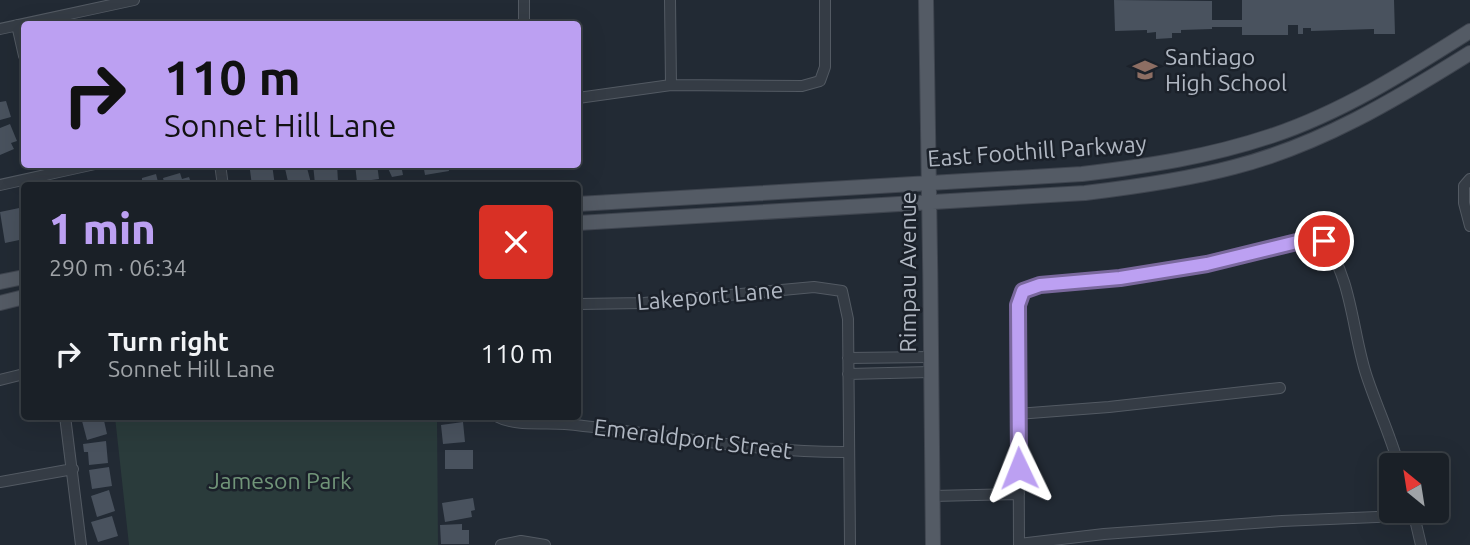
<!DOCTYPE html>
<html lang="en">
<head>
<meta charset="utf-8">
<style>
	:root { --surface:#1a2027; --page:#272d33; --text:#f1f3f6; --muted:#9fa3a7; --line:#383e44; --accent:#bca0f2 }
	body { margin:0; font-family:Ubuntu,sans-serif; background:var(--page); color:var(--text); height:100vh; display:flex; flex-direction:column; font-size:26px; white-space:nowrap }
	* { box-sizing:border-box; margin:0 }
	p { font-size:23px; color:var(--muted) }
	.icon { flex:none; width:38px; height:38px; fill:none; stroke:currentColor; stroke-width:2; stroke-linecap:round; stroke-linejoin:round }
	.map { position:relative; flex:1; overflow:hidden }
	.sheet { position:absolute; left:21px; top:182px; width:560px; height:238px; display:flex; flex-direction:column; background:var(--surface); border-radius:7px; box-shadow:0 7px 28px #0002,0 0 0 2px var(--line) }
	.sheet>* { flex:none }
	.guide { position:absolute; left:21px; top:21px; width:560px; height:147px; border-radius:7px; box-shadow:0 7px 28px #0002,0 0 0 2px var(--line); background:#bca0f2; color:#111; overflow:hidden }
	.needle { width:46px; rotate:330deg }
	.tools { position:absolute; left:1379px; top:453px; display:grid; gap:14px }
	.tools a { display:grid; place-items:center; width:70px; height:70px; border-radius:7px; background:var(--surface); box-shadow:0 7px 28px #0002,0 0 0 2px var(--line); font-size:35px }
	.pin { position:absolute; display:grid; place-items:center; width:60px; height:60px; color:#fff; margin:-30px; border:4px solid #fff; border-radius:50%; box-shadow:0 2px 7px #0007 }
	.me { position:absolute; width:77px; margin:-38px; rotate:358deg; stroke-linejoin:round; filter:drop-shadow(0 0 5px #0008) }
	.turn { display:flex; align-items:center; gap:24px; height:147px; padding:0 28px; font-size:32px }
	.turn .icon { width:91px; height:91px; stroke-width:2.5 }
	.turn b { display:block; font-size:49px; line-height:60px }
	.round { display:grid; place-items:center; flex:none; width:74px; height:74px; border-radius:7px; background:var(--page) }
	.overview { display:flex; align-items:center; justify-content:space-between; height:119px; padding:0 28px }
	h1 { font-size:42px; font-weight:800; line-height:52px; color:var(--accent) }
	ul { padding:0; list-style:none }
	li { display:flex; align-items:center; gap:21px; height:105px; padding:0 28px }
	li div { flex:1 }
	li b { display:block; font-size:26px }
	li em { font-style:normal }
	.map>svg:first-child { display:block }
</style>
</head>
<body>
<div class="map">
<svg width="1470" height="545" viewBox="0 0 1470 545">
	<rect width="100%" height="100%" fill="#222a34"/>
	<path fill="#2a3b3b" d="M115,417H437L438,545H129Z"/>
	<path fill="#49525e" d="M1114,0L1212,1V20H1242V0H1394L1395,34H1374V29L1311,31V28H1303V34H1298V25H1288V35H1242V27H1212V29L1181,30V33H1172V38L1156,39V32L1147,33V30L1115,31Z
		M6,101L11,117L0,120V102Z
		M10,124L17,141L11,143L14,149L0,155V128Z
		M260,164H272L275,186H252L250,170L260,168Z
		M284,164H306L311,183L289,186Z
		M313,164H337L338,182L315,184Z
		M355,164H377L379,179L357,182Z
		M386,164H412L413,168L402,170L403,175L392,177Z
		M423,164H448L449,171L425,175Z
		M180,173L182,179L189,177L192,186H165L163,178Z
		M156,174L159,186H129L142,181V178Z
		M24,207V219L22,220L24,239L5,243L0,212Z
		M98,416H103L107,434L87,440L82,421Z
		M463,422L465,442L443,444L441,425Z
		M106,441L108,463L89,465L88,452H84L83,444Z
		M445,450H473V469H445Z
		M109,467L112,486L92,489L89,470Z
		M109,490L115,511L97,517L91,496Z
		M473,498L475,510L471,511L472,517L445,522L442,503Z
		M112,516L118,536L98,542L91,522Z
		M462,524V530H469V544H441L440,525Z"/>
	<g fill="none" stroke-linecap="round" stroke-linejoin="round">
		<g stroke="#535a63" stroke-width="12">
			<path id="minor" d="M524,0V24
				M670,0L671,85
				M17,25L24,56
				M0,29L134,0
				M578,98L671,85L802,86L820,81L825,67V0
				M220,164L223,186
				M1470,179L1464,186V203L1470,226
				M0,185L95,164
				M578,304L644,303L814,287L842,291L848,319L850,545
				M848,358L930,357
				M848,374L930,372
				M0,380L24,374
				M1017,414L1109,407L1280,388
				M65,416L81,545
				M496,416C516,427 542,422 565,424C660,433 754,453 849,452
				M0,482L73,469
				M933,496L1019,494
				M1413,511L1421,545
				M1019,544L1104,534L1282,521L1400,516L1413,512
				M501,545L521,541L545,545
				M1019,545L1018,305L1023,291L1040,285C1096,280 1152,275 1207,264C1245,256 1285,240 1324,241C1352,279 1352,330 1366,374C1376,405 1390,434 1399,466"/>
		</g>
		<g stroke="#3f454f" stroke-width="16">
			<path id="major" d="M926,0C930,182 931,363 933,545
				M578,204L1082,174C1148,166 1208,157 1271,136C1343,112 1407,71 1470,31
				M578,223L1085,193C1135,187 1185,180 1234,167C1320,145 1395,100 1470,53
				M0,282L24,277
				M0,303L24,297"/>
		</g>
		<use href="#minor" stroke="#353c45" stroke-width="10"/>
		<use href="#major" stroke="#545b65" stroke-width="14"/>
	</g>
	<g fill="none" stroke-linecap="round" stroke-linejoin="round">
		<g stroke="#7a689d" stroke-width="18">
			<path id="route" d="M1019,468L1018,305L1023,291L1040,285L1120,278L1207,264L1305,240L1324,241"/>
		</g>
		<use href="#route" stroke="#bca0f2" stroke-width="12"/>
	</g>
	<defs>
		<g id="school-bare" transform="scale(1.89)"><path d="M0-5L7-2L0 1L-7-2ZM-4 1L0 2.5L4 1V4Q0 6-4 4Z" fill="#8d6e63" stroke="#1b212a" stroke-width="2.5" paint-order="stroke"/></g>
	</defs>
	<g fill-rule="evenodd">
		<use href="#school-bare" x="1145" y="70"/>
	</g>
	<g text-anchor="middle" stroke-width="5" stroke-linejoin="round" paint-order="stroke">
		<g font-size="23" fill="#b0b7c2" stroke="#1b212a" text-anchor="start">
			<text x="1165" y="65">Santiago<tspan x="1165" dy="26">High School</tspan></text>
		</g>
		<g font-size="23" fill="#b0b7c2" stroke="#1b212a">
			<text transform="translate(1037 151) rotate(-4)" y="8">East Foothill Parkway</text>
			<text transform="translate(908 272) rotate(-90)" y="8">Rimpau Avenue</text>
			<text transform="translate(710 296) rotate(-5)" y="8">Lakeport Lane</text>
			<text transform="translate(693 439) rotate(7)" y="8">Emeraldport Street</text>
		</g>
		<g font-size="23" fill="#719579" stroke="#1b212a">
			<text x="280" y="489">Jameson Park</text>
		</g>
	</g>
</svg>
<div class="tools">
<a><svg class="needle" viewBox="-14 -14 28 28"><path d="M0-13l5 13h-10z" fill="#e53935"/><path d="M0 13l5-13h-10z" fill="#9fa3a7"/></svg></a>
</div>
<div class="pin" style="left:1324px;top:241px;background:#d93025"><svg class="icon" aria-label="arrive" viewBox="0 0 24 24"><path d="M6 21V4h12l-3 4 3 4H6"/></svg></div>
<svg class="me" style="left:1019px;top:468px" viewBox="-20 -20 40 40"><path d="M0-17L14 15 0 8-14 15z" fill="#bca0f2" stroke="#fff" stroke-width="4"/></svg>
<div class="guide">
<div class="turn"><svg class="icon" aria-label="right" viewBox="0 0 24 24"><path d="M7 20v-9h11M14 6l5 5-5 5"/></svg><div><b>110 m</b>Sonnet Hill Lane</div></div>
</div>
<section class="sheet">
<div class="overview"><div><h1>1 min</h1><p>290 m · 06:34</p></div><a class="round" style="background:#d93025;color:#fff"><svg class="icon" aria-label="close" viewBox="0 0 24 24"><path d="M6 6l12 12M18 6L6 18"/></svg></a></div>
<ul>
<li><svg class="icon" aria-label="right" viewBox="0 0 24 24"><path d="M7 20v-9h11M14 6l5 5-5 5"/></svg><div><b>Turn right</b><p>Sonnet Hill Lane</p></div><em>110 m</em></li>
</ul>
</section>
</div>
</body>
</html>
